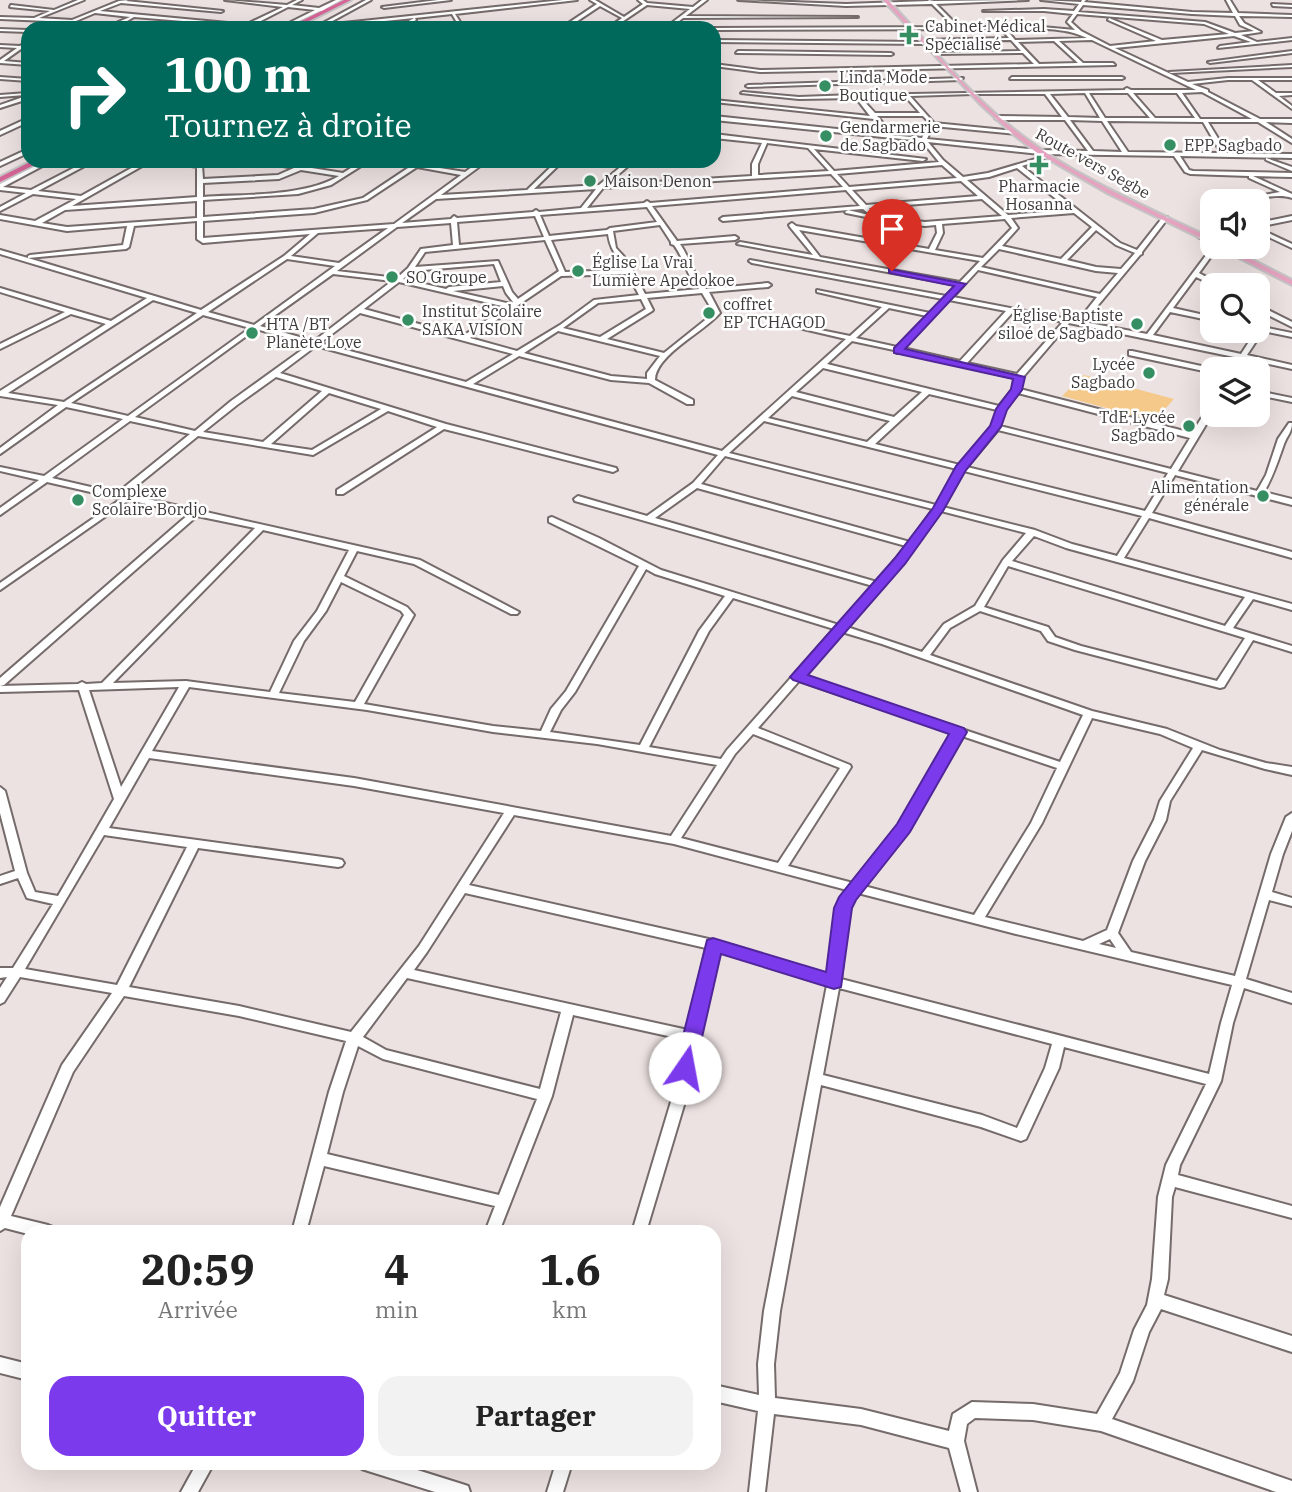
<!DOCTYPE html>
<html lang="fr">
<head>
<meta charset="utf-8">
<style>
	:root { --surface:#fff; --page:#f2f2f2; --text:#222; --muted:#767676; --accent:#7c3aed }
	body { margin:0; font-family:"IBM Plex Serif",serif; background:var(--page); color:var(--text); height:100vh; display:flex; flex-direction:column; font-size:26px; white-space:nowrap }
	* { box-sizing:border-box; margin:0 }
	p { font-size:23px; color:var(--muted) }
	.icon { flex:none; width:38px; height:38px; fill:none; stroke:currentColor; stroke-width:2; stroke-linecap:round; stroke-linejoin:round }
	.map { position:relative; flex:1; overflow:hidden }
	.side { position:absolute; left:21px; top:1225px; width:700px; height:245px; display:flex; flex-direction:column; background:var(--surface); border-radius:21px; box-shadow:0 7px 28px #0002 }
	.side>* { flex:none }
	.hud { position:absolute; left:21px; top:21px; width:700px; height:147px; border-radius:21px; box-shadow:0 7px 28px #0002; background:#00695c; color:#fff; overflow:hidden }
	.tools { position:absolute; left:1200px; top:189px; display:grid; gap:14px }
	.tools a { display:grid; place-items:center; width:70px; height:70px; border-radius:14px; background:var(--surface); box-shadow:0 7px 28px #0002; font-size:35px }
	.pin { position:absolute; display:grid; place-items:center; width:60px; height:60px; color:#fff; margin:-72px -30px; border-radius:50% 50% 50% 0; rotate:-45deg; box-shadow:0 0 7px #0007 }
	.pin .icon { rotate:45deg }
	.me { position:absolute; width:77px; margin:-38px; rotate:12deg; stroke-linejoin:round; filter:drop-shadow(0 0 5px #0008) }
	.turn { display:flex; align-items:center; gap:24px; height:147px; padding:0 28px; font-size:32px }
	.turn .icon { width:91px; height:91px; stroke-width:2.5 }
	.turn b { display:block; font-size:49px; line-height:60px }
	.eta { display:flex; justify-content:space-evenly; align-items:center; height:119px; text-align:center }
	.eta b { font-size:42px; font-weight:800; line-height:49px }
	.button { display:flex; gap:14px; margin-top:auto; padding:14px 28px }
	.button a { flex:1; height:80px; border-radius:21px; background:var(--accent); color:#fff; font-size:28px; font-weight:800; line-height:80px; text-align:center }
	.button a+a { background:var(--page); color:var(--text) }
	.map>svg:first-child { display:block }
</style>
</head>
<body>
<div class="map">
<svg width="1292" height="1492" viewBox="0 0 1292 1492">
	<rect width="100%" height="100%" fill="#ede2e2"/>
	<path fill="#f5c989" d="M1084,375L1174,399L1154,421L1062,396Z"/>
	<g fill="none" stroke-linecap="round" stroke-linejoin="round">
		<g stroke="#746b6a" stroke-width="4">
			<path id="minor" d="M78,0H84L39,18L72,20L119,1L128,0L126,1L223,11L221,12L121,3L100,11L249,25V23L283,7L225,0L287,5L297,0H302L292,5L319,8L336,0H341L325,9H328V11H320L288,26L305,27L563,0H577L455,14L464,28H460L452,14L415,18L416,20L401,28H396L414,18L317,28H268L134,17L122,24L119,28H115L118,22L130,17L95,13L76,21L74,28H70L71,22L0,19V17L34,18L50,11L10,7L11,5L54,10ZM288,7L315,10L283,26L253,25Z
				M366,0H371L327,24L323,23Z
				M438,0H451L384,8L382,7Z
				M590,0H595L624,17L643,4L638,0H643L647,3L693,7L702,0H707L686,16L858,17L683,18L670,28H665L690,9L647,5L613,28H608L622,18L600,6L567,28H534L564,26L597,4Z
				M738,0L846,4L929,1L928,0L934,1L1028,0L936,4L959,27H998L997,25L999,24L1003,27H1042L1075,30L1067,22L1073,14L1044,11H983L1044,9L1074,11L1079,4L1041,0L1081,2L1082,0H1086L1084,2L1192,12L1233,13L1226,0H1230L1238,13L1292,15V17L1239,16L1244,23L1261,32L1241,35L1257,42L1292,38V40L1218,48L1220,46L1251,42L1234,36L1115,48L1188,82L1228,78H1292V80H1258L1276,93H1292V95L1279,96L1292,106V109L1252,80H1228L1192,84L1208,90V92L1260,119H1292V123L1266,122L1292,139V143L1258,122H1208L1227,153L1292,154V158L1180,156L1189,170L1193,171L1292,173V177L1253,176L1292,194V198C1276,192 1255,201 1238,201L1241,199L1280,192L1249,178V176L1190,174L1185,172L1174,156L1040,154L928,142L943,160L963,177L988,173L1049,155V157L1022,166L1120,243L1137,250L1163,217H1167L1168,218L1142,252V254L1140,255L1084,322L1147,334L1213,246L1218,247L1199,273L1221,285H1213L1196,277L1173,308L1213,317V321L1170,312L1153,335L1241,354L1256,331H1258V326L1292,333V337L1263,331L1247,355L1292,365V369L1245,359L1238,369H1232L1239,358L1069,323L1023,377L1020,389L1192,433L1209,406L1213,404V413L1178,471L1257,491L1266,475L1278,439L1289,423H1292C1292,432 1287,436 1284,444C1278,461 1273,477 1264,492L1292,499V505L1175,475L1152,513L1292,552V558L1149,518L1124,558L1292,604V610L1253,599L1233,628L1292,646V652L1253,640L1224,687L1220,688L1075,650L1048,641L1041,631L980,611L950,628L930,655L1092,711L1167,729L1220,750L1266,763L1292,767V775L1265,769L1202,750L1170,801L1166,820L1145,861L1118,933L1131,952L1235,976L1271,854L1286,817L1292,813V831L1283,854L1272,892L1292,898V906L1269,900L1246,979L1292,993V1003L1244,988L1233,1023L1221,1081L1180,1165L1178,1175L1292,1206V1218L1175,1187L1172,1197L1168,1279L1164,1295L1292,1336V1352L1161,1309L1149,1332L1133,1381L1112,1419L1292,1481V1492H1276L1101,1431L1033,1420L975,1418L967,1424L964,1441L977,1492H961L949,1448L861,1425L774,1414L765,1492H749L758,1411L714,1401V1385L759,1395L758,1364L764,1311L827,985L718,951L687,1095L646,1232H632L673,1095L686,1040L573,1015L552,1096L499,1232H485L495,1206L324,1166L306,1232H292L329,1092L346,1041L239,1016L124,996L73,1072L11,1216L48,1225L53,1227L55,1232H28V1234L5,1228L0,1231V1207L62,1065L112,993L20,977L4,1002L0,1004V988L7,977L0,978V968H13L53,904L27,898L18,878L0,884V876L15,871L0,813V787L5,791L27,873L35,892L58,896L114,799L79,690L0,692V678L189,514L129,500L0,590V583L121,499L47,482L0,515V508L39,480L0,471V467L44,476L123,419L66,407L0,454V448L58,405L0,396V391L106,324L71,314L0,349V344L65,312L0,292V288L111,321L147,298L0,254V250L28,258V256L30,255L123,245L127,226L67,231L0,219V215L35,221L76,199L33,194L0,211V207L26,193L0,190V184L45,161H52L3,187L31,190L87,161H94L38,191L81,196L144,161H151L72,206L197,197V167L165,161H178L202,165L203,179L278,175L294,168L255,161H268L343,173L362,161H369L331,185L298,194L203,200V217L314,209L363,198L411,166L387,161L415,164L419,161H426L421,165L465,172L480,161H487L441,195L527,190L557,161H563L534,189L599,185L624,164L597,163L594,161H634L606,185L752,176V164L762,143L714,138V134L926,159L923,161L814,149L834,171L939,162L922,141L714,120V116L884,134L882,128L874,119L714,102V100L870,116L856,98L799,99L741,93L743,92L799,97L854,95L853,93L855,92L859,95L1125,90V89L1127,88L1131,90H1196L1092,40L1059,41L1083,63H1113L1115,65L760,72L714,66V64L760,70L1034,64L1023,53L936,54L934,53L1021,51L1011,40L924,41L922,40L1009,38L1001,29L714,30V28L955,27L932,4L846,6ZM1083,5L1192,14L1235,16L1240,25L1254,31L1235,33L1205,22L1078,12ZM1077,14L1204,24L1229,34L1162,40L1109,18L1108,20L1156,41L1110,46L1081,31L1071,22ZM1006,29C1031,29 1064,26 1087,38L1015,40ZM1054,41L1078,63L1039,64L1018,42ZM1202,92L1252,119H1200L1182,93ZM1085,93L1100,118L1068,117L1050,94ZM1089,93H1128L1150,118H1105ZM1133,93H1177L1195,118H1155ZM973,94H1045L1062,117L998,116L995,118L998,120H1065L1088,151L1040,150L927,139L933,126L1017,134L1015,131L934,123L910,96ZM905,96L920,113H875L861,98ZM877,116H923L929,122L922,138L889,135L887,128ZM1070,120L1102,121L1122,152L1093,151ZM1107,121L1203,122L1221,153L1128,152ZM767,143L808,148L829,171L758,175V164ZM942,165L957,178L849,187L837,174ZM417,167L461,175L394,224L203,238V221L314,213L367,200ZM1017,168L1070,210L1008,215L967,180L989,177ZM301,170L339,176C304,197 243,194 203,197V183L279,179ZM831,174L843,187L650,203L647,201L644,203L587,208L603,188ZM961,181L978,196L866,205L852,190ZM596,189L581,208L539,212L536,210L533,212L457,218L454,216L451,219L402,223L436,199ZM846,190L860,206L723,217L720,219L723,221L848,210L845,212L846,213L891,222V231L866,235L865,236L868,238L896,233L897,223L925,226L936,225L937,233L929,249L796,226L792,223L789,225L790,227L813,255L740,242L737,244L957,285L946,296L750,260L749,261L752,263L943,299L930,313L817,290V292L882,307L850,336L786,323V325L846,339L722,451L473,384L519,356L611,380L649,383L687,404H693V400L655,380C655,355 704,332 720,313L709,292L768,287L771,285L768,283L706,289C692,274 691,260 680,244L735,240L738,238L735,236L677,241L652,206ZM982,199L1002,216L925,222L877,217L848,210L863,209L868,213L871,211L869,208ZM197,201V218L67,227L42,223L65,210ZM647,207L657,222L610,228L607,230L549,236L540,215ZM1074,213L1092,227L1061,259L1002,246L1018,228L1011,218ZM535,216L544,237L459,245L457,222ZM1005,219L1012,228L983,258L935,250L943,233L942,224ZM197,221V239L203,243L310,234L284,256L201,310L28,258L126,249L129,247L134,226ZM451,223L453,245L421,249L408,268L397,278L337,271L397,227ZM660,225L671,242V244L674,245C685,260 686,275 699,289L645,294L628,261L616,248L613,231ZM388,228L339,263L291,256L318,233ZM799,230L980,261L960,282L820,257ZM1096,230L1116,245L1135,253L1121,269L1096,267L1067,260ZM608,234C611,254 618,254 626,270L565,272L551,240ZM545,240L559,271L518,299L512,292L498,261L415,267L425,252ZM999,249L1096,271L1118,273L1100,294L981,267ZM287,259L335,266L254,325L208,312ZM494,264L501,282L449,287L446,289L403,279L412,271ZM978,270L1097,297L1078,321L953,297ZM333,274L392,281L314,341L260,326ZM628,274L639,295L594,300L560,325L517,351L470,338L561,276ZM399,282L506,307L463,336L364,309ZM503,286L506,293L513,302L511,304L453,291ZM702,293L714,313L664,353L607,339L652,311L653,310L647,298ZM641,299L646,309L600,337L563,328L598,303ZM153,300L197,313L64,402L8,393ZM949,300L1006,311L960,361L903,348ZM889,308L927,316L897,347L856,338ZM1013,312L1063,322L1017,374L967,363ZM360,313L513,354L466,382L320,343ZM203,315L250,328L128,416L71,403ZM256,329L310,344L231,401L195,431L135,417ZM558,331L660,356L647,373V379L611,376L524,353ZM852,341L894,350L897,353L900,352L1015,378L1012,390L999,406L827,364ZM316,346L718,455L693,483L647,516L578,496L574,499L575,501L873,586L839,625L661,570L599,538L552,517L549,518V522L639,566L566,691L551,709L541,731L493,726L364,704L414,615L407,607L344,576L357,551L414,564L511,614H517L519,612L420,560L130,495L129,492L198,436L313,455L388,411L437,427L337,490V494H343L444,429L613,472L617,470L616,468L446,424L280,373ZM823,368L922,392L894,417L796,392ZM276,377L322,391L263,442L203,432L237,405ZM329,393L381,409L312,450L271,444ZM1018,393L1190,438L1171,469L1000,426L1005,409ZM929,394L997,410L992,427L960,465L875,444ZM792,396L890,421L867,442L768,418ZM130,421L190,434L122,489L121,494L52,478ZM764,421L957,469L936,505L729,453ZM998,430L1168,473L1145,511L967,467ZM725,456L933,509L910,542L701,484ZM964,471L1142,516L1117,556L1072,544L1035,530L943,507ZM697,488L906,546L877,582L655,518ZM941,511L1026,533L1003,560L975,606L944,624L922,652L847,627L903,563ZM197,516L255,528L102,683L86,684L82,682L78,684L0,686L4,685ZM263,530L349,550L317,611L294,641L270,692L186,681L113,683ZM1034,536L1066,548L1245,597L1225,626L1012,561ZM1008,566L1245,638L1217,681L1081,646L1055,637L1048,627L984,607ZM646,569L655,574L725,596L699,631L640,745L550,732L561,710L575,692ZM341,582L401,611L404,615L355,702L279,693L304,641L326,611ZM733,598L834,629L727,750L721,759L649,747L709,631ZM842,632L882,644L1083,715L1060,762L804,676ZM799,681L953,733L900,826L853,883L788,866L851,767L850,765L758,728ZM179,687L121,787L89,690ZM189,687L367,710L493,732L597,744L717,765L671,836L354,778L152,751ZM1092,718L1160,734L1193,748L1160,801L1154,820L1133,861L1107,930L1083,941L985,917L1042,823ZM753,734L840,768L778,863L681,838L735,754ZM962,736L1057,768L1031,823L974,915L864,886L908,831ZM149,758L354,786L504,813L419,946L351,1032L239,1006L129,987L198,848L338,867L342,866L344,863L342,860L338,859L109,828ZM514,815L674,844L847,890L837,908L829,976L713,940L469,885ZM104,835L187,847L117,985L25,969ZM465,893L706,948L688,1030L414,970L427,952ZM858,893L1016,934L1232,985L1221,1023L1209,1074L841,979L849,908ZM1110,939L1116,948L1099,944ZM407,978L561,1012L540,1089L386,1050L363,1037ZM839,988L1052,1044L1045,1068L1017,1128L982,1115L823,1075ZM358,1046L383,1059L537,1099L499,1195L327,1154L343,1092ZM1064,1047L1206,1084L1166,1165L1158,1197L1152,1279L1147,1305L1134,1330L1120,1373L1097,1414L1033,1404L972,1402L953,1414L949,1431L861,1409L775,1398L774,1364L780,1311L821,1085L981,1127L1021,1141L1026,1139L1059,1068Z
				M1272,4L1292,5V7L1273,6Z
				M0,29L28,30V32L0,31Z
				M714,40L927,42L929,43L927,44L714,42Z
				M28,41V44L4,61L28,63V65L0,63V60L17,48L0,47V45L20,46Z
				M738,51L891,53L893,54L891,55L736,53Z
				M1292,51V53L1210,63L1208,62Z
				M1292,65V67L1171,73L1169,72Z
				M0,77L28,79V81L0,79Z
				M1012,77H1122L1124,78L1122,79H1010Z
				M963,78L961,80L748,87L746,86L748,85Z
				M27,93L25,95L0,97V95Z
				M26,96H28V99L0,108V105Z
				M28,118V122L0,135V131Z
				M28,149V153L0,166V162Z
				M1266,158L1292,167V171L1266,160Z
				M1211,205L1213,206V210L1208,207Z
				M1292,216V220L1258,227V223Z
				M1258,228L1292,244V248L1258,232Z
				M1213,231V235L1200,238L1197,236Z
				M1258,305L1292,322V327L1258,310Z
				M1129,351H1132L1215,369H1213V373L1129,355Z
				M1258,391L1292,398V402L1258,395Z
				M0,1357L28,1364V1380L0,1373Z
				M197,1463H214L198,1492H181Z
				M360,1463H395L462,1484L468,1486L470,1492H435L368,1471L362,1469Z
				M556,1463H572L563,1492H547Z"/>
		</g>
		<g stroke="#c5c4c4" stroke-width="4">
			<path id="major" d="M883,0H888C930,45 970,96 1020,134C1078,179 1147,207 1213,239V244L1109,194L1036,152L1014,135L980,104Z
				M1218,247H1227L1292,280V285Z"/>
		</g>
		<g stroke="#c5c4c4" stroke-width="4">
			<path id="highway" d="M344,0H351L295,28H287Z
				M32,161H42L0,182V177Z"/>
		</g>
		<use href="#minor" fill="#fff" fill-rule="evenodd"/>
		<use href="#major" fill="#e5a3c0" fill-rule="evenodd"/>
		<use href="#highway" fill="#d46596" fill-rule="evenodd"/>
	</g>
	<path fill="#7c3aed" stroke="#51269a" stroke-width="2" d="M889,269L966,284L905,349L1025,377L1022,390L1007,410L1001,427L966,470L943,511L905,564L808,675L964,728L967,732L910,832L856,900L852,908L841,987L834,989L721,954L695,1068L692,1074L685,1076L678,1074L675,1068L707,940L713,938L826,972L834,908L839,897L897,824L949,734L793,680L790,677L895,558L933,508L956,466L990,426L996,409L1011,389L1013,379L894,353V348L954,286L889,273Z"/>
	<g fill="#368e63" stroke="#fff" stroke-width="2.5">
		<path d="M905.5 24.5h7v7h7v7h-7v7h-7v-7h-7v-7h7z"/>
		<circle cx="825" cy="86" r="7"/>
		<circle cx="826" cy="136" r="7"/>
		<circle cx="1170" cy="145" r="7"/>
		<path d="M1035.5 154.5h7v7h7v7h-7v7h-7v-7h-7v-7h7z"/>
		<circle cx="590" cy="181" r="7"/>
		<circle cx="578" cy="271" r="7"/>
		<circle cx="392" cy="277" r="7"/>
		<circle cx="709" cy="313" r="7"/>
		<circle cx="408" cy="320" r="7"/>
		<circle cx="1137" cy="324" r="7"/>
		<circle cx="252" cy="333" r="7"/>
		<circle cx="1149" cy="373" r="7"/>
		<circle cx="1189" cy="426" r="7"/>
		<circle cx="1263" cy="496" r="7"/>
		<circle cx="78" cy="500" r="7"/>
	</g>
	<g text-anchor="middle" stroke-width="5" stroke-linejoin="round" paint-order="stroke">
		<g font-size="16" fill="#3e3a3a" stroke="#fff" text-anchor="start">
			<text x="925" y="32">Cabinet Médical<tspan x="925" dy="18">Spécialisé</tspan></text>
			<text x="839" y="83">Linda Mode<tspan x="839" dy="18">Boutique</tspan></text>
			<text x="840" y="133">Gendarmerie<tspan x="840" dy="18">de Sagbado</tspan></text>
			<text x="1184" y="151">EPP Sagbado</text>
			<text x="604" y="187">Maison Denon</text>
			<text x="1039" y="192" text-anchor="middle">Pharmacie<tspan x="1039" dy="18">Hosanna</tspan></text>
			<text x="592" y="268">Église La Vrai<tspan x="592" dy="18">Lumière Apedokoe</tspan></text>
			<text x="406" y="283">SO Groupe</text>
			<text x="723" y="310">coffret<tspan x="723" dy="18">EP TCHAGOD</tspan></text>
			<text x="422" y="317">Institut Scolaire<tspan x="422" dy="18">SAKA VISION</tspan></text>
			<text x="1123" y="321" text-anchor="end">Église Baptiste<tspan x="1123" dy="18">siloé de Sagbado</tspan></text>
			<text x="266" y="330">HTA /BT<tspan x="266" dy="18">Planète Love</tspan></text>
			<text x="1135" y="370" text-anchor="end">Lycée<tspan x="1135" dy="18">Sagbado</tspan></text>
			<text x="1175" y="423" text-anchor="end">TdE Lycée<tspan x="1175" dy="18">Sagbado</tspan></text>
			<text x="1249" y="493" text-anchor="end">Alimentation<tspan x="1249" dy="18">générale</tspan></text>
			<text x="92" y="497">Complexe<tspan x="92" dy="18">Scolaire Bordjo</tspan></text>
		</g>
		<g font-size="16" fill="#3e3a3a" stroke="#fff">
			<text transform="translate(1093 163) rotate(29)" y="6">Route vers Segbe</text>
		</g>
	</g>
</svg>
<div class="tools">
<a><svg class="icon" aria-label="sound" viewBox="0 0 24 24"><path d="M4 9h4l5-4v14l-5-4H4zM17 9q2 3 0 6"/></svg></a>
<a><svg class="icon" aria-label="search" viewBox="0 0 24 24"><circle cx="10" cy="10" r="6"/><path d="M15 15l6 6"/></svg></a>
<a><svg class="icon" aria-label="layers" viewBox="0 0 24 24"><path d="M12 4l9 5-9 5-9-5zM3 14l9 5 9-5"/></svg></a>
</div>
<div class="pin" style="left:892px;top:271px;background:#d93025"><svg class="icon" aria-label="arrive" viewBox="0 0 24 24"><path d="M6 21V4h12l-3 4 3 4H6"/></svg></div>
<svg class="me" style="left:685px;top:1068px" viewBox="-20 -20 40 40"><circle r="19" fill="#fff"/><path d="M0-13L10 11 0 6-10 11z" fill="#7c3aed"/></svg>
<div class="hud">
<div class="turn"><svg class="icon" aria-label="right" viewBox="0 0 24 24"><path d="M7 20v-9h11M14 6l5 5-5 5"/></svg><div><b>100 m</b>Tournez à droite</div></div>
</div>
<section class="side">
<div class="eta">
<div><b>20:59</b><p>Arrivée</p></div>
<div><b>4</b><p>min</p></div>
<div><b>1.6</b><p>km</p></div>
</div>
<div class="button"><a>Quitter</a><a>Partager</a></div>
</section>
</div>
</body>
</html>
